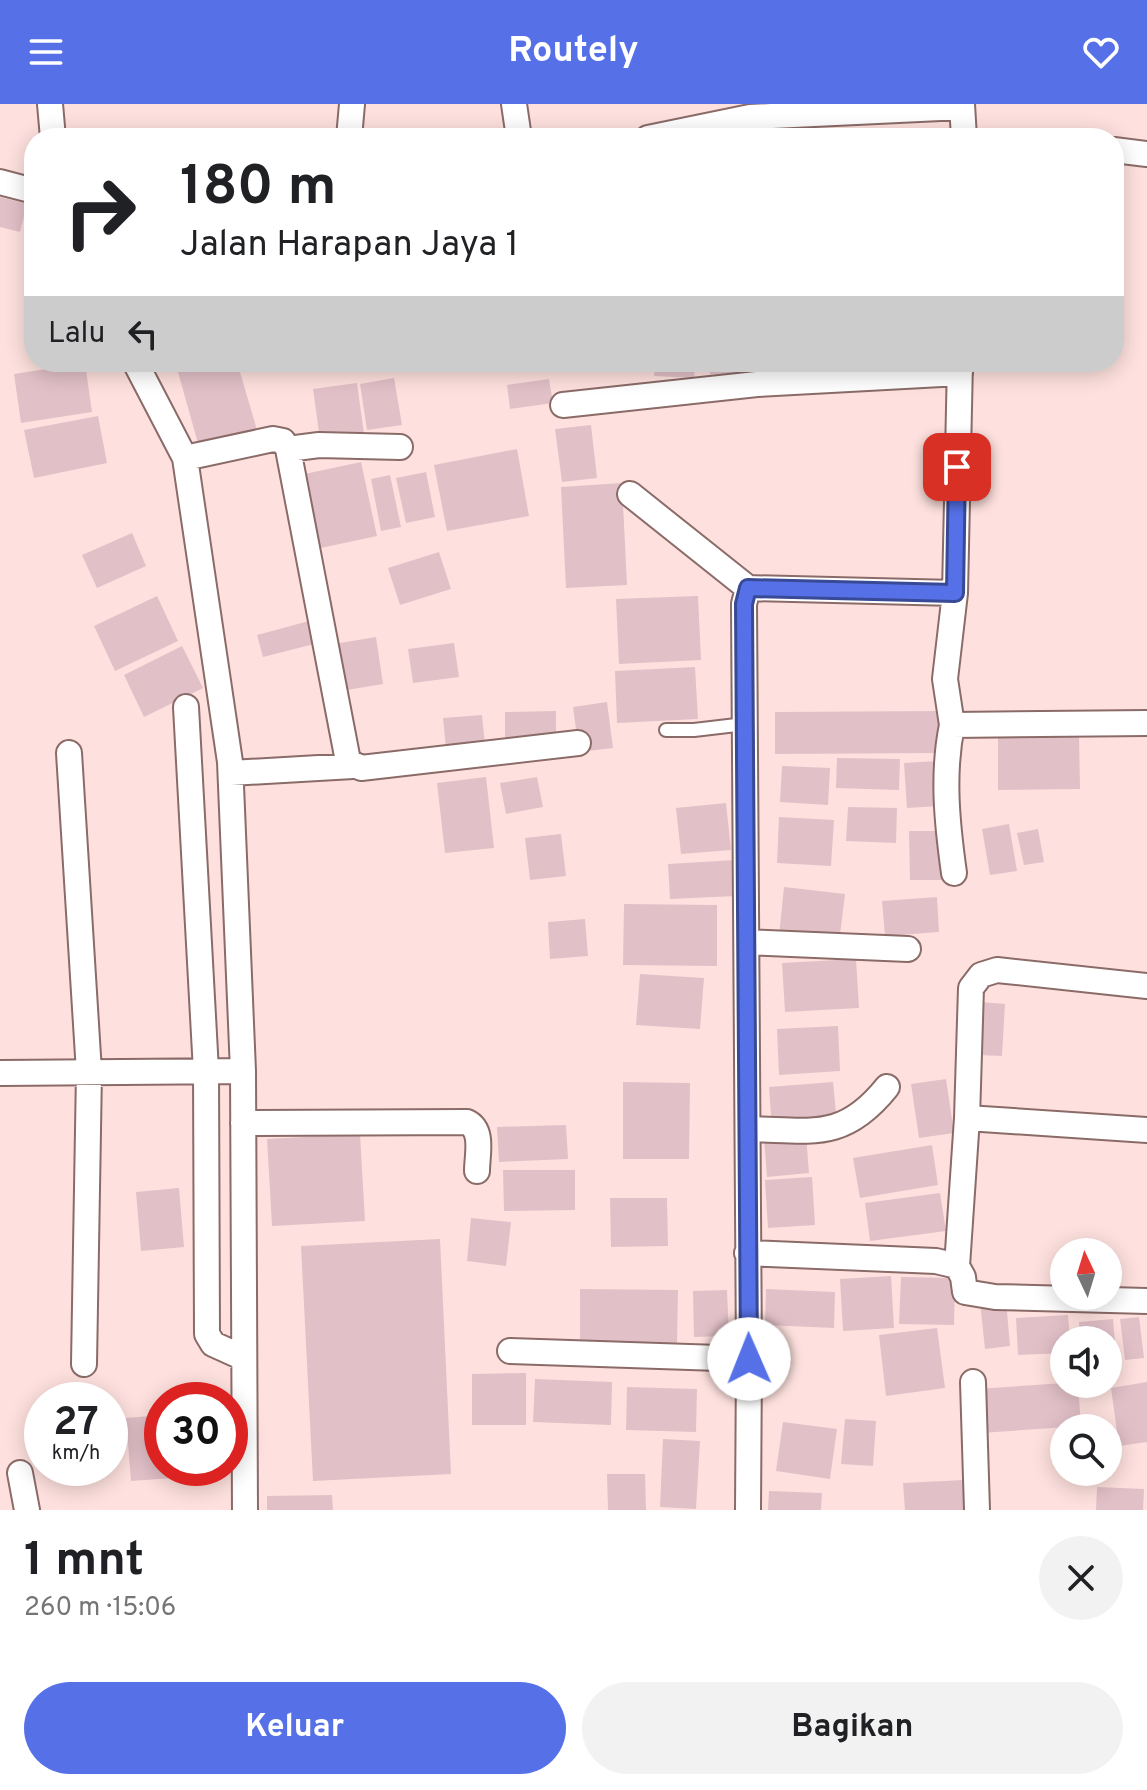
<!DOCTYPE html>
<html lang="id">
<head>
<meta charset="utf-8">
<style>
	:root { --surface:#fff; --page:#f2f2f2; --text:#202124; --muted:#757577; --accent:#5671e7 }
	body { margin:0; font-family:Overpass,sans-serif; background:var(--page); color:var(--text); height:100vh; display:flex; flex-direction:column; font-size:30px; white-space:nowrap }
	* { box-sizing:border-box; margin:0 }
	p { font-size:26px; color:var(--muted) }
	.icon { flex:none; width:44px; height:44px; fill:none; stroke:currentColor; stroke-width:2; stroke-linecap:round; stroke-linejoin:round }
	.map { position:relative; height:1406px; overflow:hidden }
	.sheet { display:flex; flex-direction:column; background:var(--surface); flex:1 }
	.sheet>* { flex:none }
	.hud { position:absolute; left:24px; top:24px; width:1100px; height:244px; border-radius:32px; box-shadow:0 4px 20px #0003; background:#fff; color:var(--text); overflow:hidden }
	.needle { width:52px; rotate:356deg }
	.controls { position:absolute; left:1050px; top:1134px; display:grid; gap:16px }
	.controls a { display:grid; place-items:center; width:72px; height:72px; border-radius:50%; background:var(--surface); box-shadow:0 4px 20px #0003; font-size:40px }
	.speed { position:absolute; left:24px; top:1278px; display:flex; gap:16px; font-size:40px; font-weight:700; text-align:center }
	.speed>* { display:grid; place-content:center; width:104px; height:104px; border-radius:50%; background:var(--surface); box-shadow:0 4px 20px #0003; line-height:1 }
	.speed small { font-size:20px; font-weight:400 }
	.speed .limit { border:12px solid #d22; background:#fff; color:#111 }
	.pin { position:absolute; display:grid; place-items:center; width:68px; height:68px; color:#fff; margin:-34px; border-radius:16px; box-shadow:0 4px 12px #0006 }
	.me { position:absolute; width:88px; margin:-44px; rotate:359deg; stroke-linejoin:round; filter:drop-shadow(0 0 6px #0008) }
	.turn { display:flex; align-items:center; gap:28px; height:168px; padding:0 24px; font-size:36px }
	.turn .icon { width:104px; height:104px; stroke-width:2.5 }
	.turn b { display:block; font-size:56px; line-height:68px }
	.then { display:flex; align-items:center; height:76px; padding:0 24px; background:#0003; gap:16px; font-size:30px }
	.round { display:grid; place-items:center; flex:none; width:84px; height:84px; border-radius:42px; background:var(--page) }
	.summary { display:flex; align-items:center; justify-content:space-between; height:136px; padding:0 24px }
	h1 { font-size:48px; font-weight:700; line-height:60px }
	.cta { display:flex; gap:16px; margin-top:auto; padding:16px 24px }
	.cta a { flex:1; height:92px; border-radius:48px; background:var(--accent); color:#fff; font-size:32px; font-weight:700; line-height:92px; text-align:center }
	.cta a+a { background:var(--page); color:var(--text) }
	header { display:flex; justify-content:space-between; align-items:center; height:104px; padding:0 24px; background:var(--accent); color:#fff; font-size:36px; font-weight:700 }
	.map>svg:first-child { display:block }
</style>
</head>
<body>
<header><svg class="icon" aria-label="menu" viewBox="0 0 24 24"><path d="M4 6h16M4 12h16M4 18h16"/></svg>Routely<svg class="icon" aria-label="heart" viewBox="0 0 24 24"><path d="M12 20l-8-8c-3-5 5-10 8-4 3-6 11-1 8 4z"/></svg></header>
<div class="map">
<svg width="1147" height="1406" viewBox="0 0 1147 1406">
	<rect width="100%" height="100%" fill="#fee1de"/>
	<path fill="#e2c0c8" d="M0,93L27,100L20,128L0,123Z
		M213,258H237L257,326L199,343L178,268Z
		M655,258H695L694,274L654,272Z
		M710,258H760V268L710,270Z
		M85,259L92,308L21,319L14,270Z
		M394,274L402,321L367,326L360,280Z
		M549,275L553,299L510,305L507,281Z
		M357,279L364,330L320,336L313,285Z
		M98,312L107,359L34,374L24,326Z
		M591,321L597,374L562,378L555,325Z
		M517,345L529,412L447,427L434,361Z
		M361,358L377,432L316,445L300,371Z
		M426,368L435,413L406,419L396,374Z
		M390,371L401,423L381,427L371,375Z
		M622,379L627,481L566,484L561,383Z
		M132,429L146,462L97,484L82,451Z
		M439,448L451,485L400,501L388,464Z
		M157,492L178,537L115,567L94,522Z
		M698,492L701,556L619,560L616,495Z
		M309,517L314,540L263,553L257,531Z
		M376,533L383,580L341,587L334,540Z
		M454,539L459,573L413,579L408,545Z
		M182,542L203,584L144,613L124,571Z
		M695,563L698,615L617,619L615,567Z
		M607,598L613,644L579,648L573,603Z
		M556,607V634L505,635V608Z
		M941,607V649L775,650V608Z
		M482,611L485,641L446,645L443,614Z
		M998,631H1079L1080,685L998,686Z
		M837,654L900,655L899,686L836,684Z
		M937,657L940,702L907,704L904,659Z
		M782,662L830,664L828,701L780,698Z
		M486,673L494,744L445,749L437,679Z
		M537,673L543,703L506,710L500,679Z
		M726,699L731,746L681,750L676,704Z
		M848,703L897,704L896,739L846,737Z
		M779,713L834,716L831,762L777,759Z
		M1009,720L1017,767L990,771L982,725Z
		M1038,725L1044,758L1024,761L1017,729Z
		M909,727H945L946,776H910Z
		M561,730L566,772L530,776L525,734Z
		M735,756L736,792L670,795L668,760Z
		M784,783L845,790L839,839L779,832Z
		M937,793L939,828L885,832L882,797Z
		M624,800L717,801V862L623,861Z
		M585,815L588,852L550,855L548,818Z
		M856,855L859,904L785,908L782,859Z
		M640,870L704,874L700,925L636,921Z
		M981,898L1005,900L1002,952L978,951Z
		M838,922L840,967L779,971L777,925Z
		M946,975L954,1029L919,1034L911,980Z
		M623,978L690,979L689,1055H623Z
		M833,978L837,1019L772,1024L769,983Z
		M566,1021L568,1055L499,1058L497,1023Z
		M360,1030L365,1117L272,1122L267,1035Z
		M806,1031L809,1069L767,1073L764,1034Z
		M932,1041L938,1081L860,1094L853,1054Z
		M503,1066H575V1106L504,1107Z
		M812,1073L815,1121L768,1124L765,1076Z
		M179,1084L184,1143L141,1147L136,1088Z
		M940,1089L946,1127L870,1137L865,1099Z
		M610,1094H667L668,1142L611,1143Z
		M471,1114L511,1118L506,1162L467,1157Z
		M440,1135L451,1370L313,1377L301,1142Z
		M891,1172L894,1224L843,1227L840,1175Z
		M901,1173L955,1174L954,1221L899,1220Z
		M580,1185L678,1186L677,1241L580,1239Z
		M766,1185L835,1188L834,1224L765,1221Z
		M727,1186L729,1232L694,1233L693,1187Z
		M1006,1196L1010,1242L985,1245L980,1198Z
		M1068,1211L1070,1236H1064V1249L1018,1251L1016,1214Z
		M1139,1213L1144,1254L1125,1256L1120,1215Z
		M1113,1215L1116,1251H1108V1236H1080L1079,1218Z
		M937,1224L945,1284L886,1292L879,1231Z
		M526,1269V1321H472V1270Z
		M535,1275L612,1278L611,1321L533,1318Z
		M1147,1278V1338L1119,1342L1111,1284Z
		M1064,1279L1078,1280L1081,1322L981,1329L978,1285Z
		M627,1283L697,1285L696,1328L626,1326Z
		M162,1311V1364H186L187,1373L131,1377L126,1314Z
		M845,1315L876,1317L873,1362L841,1360Z
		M783,1318L837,1325L830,1375L776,1367Z
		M663,1335L700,1337L696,1405L660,1403Z
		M607,1370H645L646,1406H608Z
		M964,1376L966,1406H905L903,1379Z
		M1097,1383L1144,1385L1143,1406H1096Z
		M769,1387L822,1389L821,1406H768Z
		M332,1391L333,1406H267V1392Z"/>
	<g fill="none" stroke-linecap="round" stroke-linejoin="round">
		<g stroke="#8a6b68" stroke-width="16">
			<path id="lane" d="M666,626H694L745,620"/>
		</g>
		<g stroke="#8a6b68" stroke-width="28">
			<path id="street" d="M50,0L53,34
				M514,0L519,34
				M962,0L964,34
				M349,34L352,0
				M648,34L750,13L962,3
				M1114,46L1147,50
				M0,78L34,87
				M135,258L185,354L230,658L243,967L245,1406
				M563,301L757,280L960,269
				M288,345L319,341L400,343
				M185,354L273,335L283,337L288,345L348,657L361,664L578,639
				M630,390L748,484
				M955,489L945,575L952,621L1147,619
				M186,603L206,967L207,1230L213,1240L244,1254
				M952,621C942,670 947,719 954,769
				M69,649L89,968L84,1260
				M231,669L353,662
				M747,838L908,845
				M0,969L243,967
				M967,1014L1147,1026
				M243,1019L467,1018C484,1026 477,1051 477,1067
				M748,1025C811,1026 843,1038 887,983
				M747,1149L936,1157L957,1162L967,1014L971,884L981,871L997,866L1147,882
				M957,1162L963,1173L965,1188L995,1193L1147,1197
				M510,1247L749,1255
				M973,1278L977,1406
				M20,1369L27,1406
				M748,1406L749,1255L744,500L748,484L955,489L960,258"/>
		</g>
		<use href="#lane" stroke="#fff" stroke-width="12"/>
		<use href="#street" stroke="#fff" stroke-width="24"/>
	</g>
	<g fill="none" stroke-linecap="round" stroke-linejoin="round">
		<g stroke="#384996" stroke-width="20">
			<path id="route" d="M749,1255L744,500L748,484L955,489L957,363"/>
		</g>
		<use href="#route" stroke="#5671e7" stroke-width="14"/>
	</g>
</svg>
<div class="controls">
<a><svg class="needle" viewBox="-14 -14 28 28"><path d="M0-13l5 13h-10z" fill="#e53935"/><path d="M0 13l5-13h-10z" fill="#757577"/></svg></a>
<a><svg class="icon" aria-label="sound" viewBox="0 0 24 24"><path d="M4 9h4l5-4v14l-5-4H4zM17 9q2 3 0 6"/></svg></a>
<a><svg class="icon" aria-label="search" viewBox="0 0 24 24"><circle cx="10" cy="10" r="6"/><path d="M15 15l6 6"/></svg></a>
</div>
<div class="speed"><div>27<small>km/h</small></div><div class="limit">30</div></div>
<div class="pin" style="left:957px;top:363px;background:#d93025"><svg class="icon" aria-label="arrive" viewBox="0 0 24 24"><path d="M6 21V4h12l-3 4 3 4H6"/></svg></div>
<svg class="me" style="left:749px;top:1255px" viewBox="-20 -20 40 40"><circle r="19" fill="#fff"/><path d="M0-13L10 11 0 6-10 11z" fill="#5671e7"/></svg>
<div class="hud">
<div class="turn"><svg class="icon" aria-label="right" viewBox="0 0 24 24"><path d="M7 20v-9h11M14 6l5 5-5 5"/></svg><div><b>180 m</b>Jalan Harapan Jaya 1</div></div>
<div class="then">Lalu<svg class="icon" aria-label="left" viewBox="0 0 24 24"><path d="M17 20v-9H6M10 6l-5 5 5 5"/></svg></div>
</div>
</div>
<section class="sheet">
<div class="summary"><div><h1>1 mnt</h1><p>260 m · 15:06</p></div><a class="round"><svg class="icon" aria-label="close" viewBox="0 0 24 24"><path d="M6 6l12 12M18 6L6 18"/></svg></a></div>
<div class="cta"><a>Keluar</a><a>Bagikan</a></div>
</section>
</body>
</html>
